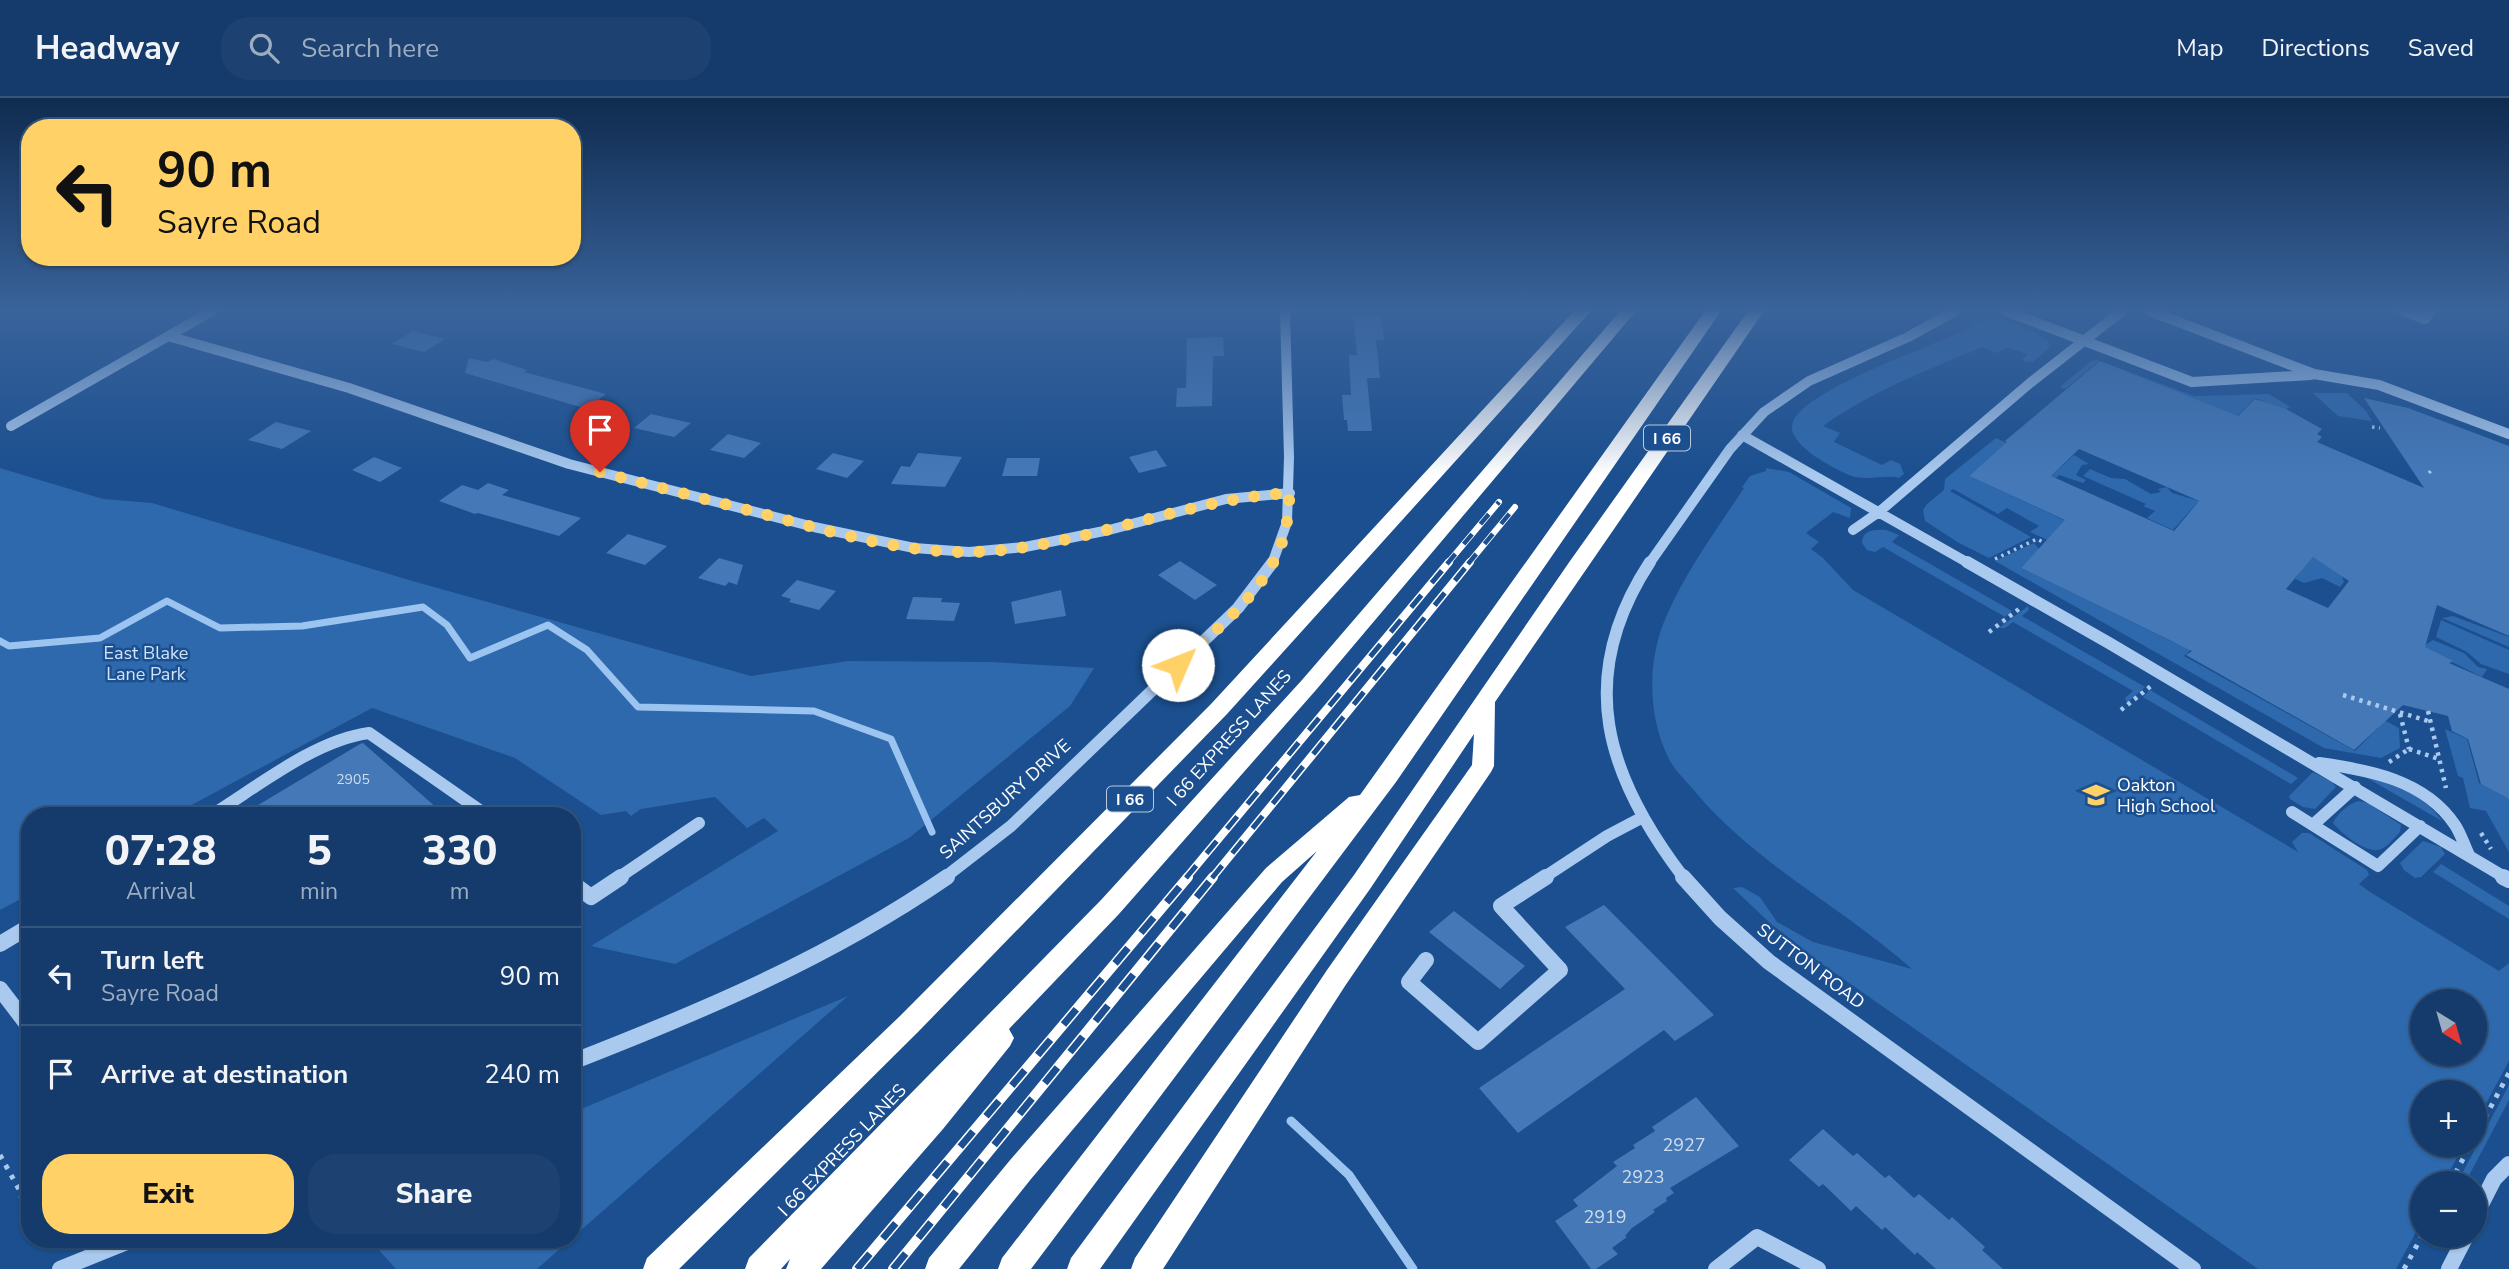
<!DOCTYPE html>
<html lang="en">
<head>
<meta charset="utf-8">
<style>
	:root { --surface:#143b6b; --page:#1d4271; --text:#f1f3f6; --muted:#9dadc1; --line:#33557e; --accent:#ffd166 }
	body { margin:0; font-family:"Nunito Sans",sans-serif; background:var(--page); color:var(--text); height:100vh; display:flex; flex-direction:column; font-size:26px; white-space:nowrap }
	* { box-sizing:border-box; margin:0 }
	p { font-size:23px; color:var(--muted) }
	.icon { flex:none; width:38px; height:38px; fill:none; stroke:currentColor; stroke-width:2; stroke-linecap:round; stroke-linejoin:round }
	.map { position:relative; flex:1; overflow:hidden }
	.details { position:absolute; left:21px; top:709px; width:560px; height:441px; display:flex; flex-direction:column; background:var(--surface); border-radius:28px; box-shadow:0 2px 5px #0004,0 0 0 2px var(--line) }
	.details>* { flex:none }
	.top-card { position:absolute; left:21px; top:21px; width:560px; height:147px; border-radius:28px; box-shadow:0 2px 5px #0004,0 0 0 2px var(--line); background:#ffd166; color:#111; overflow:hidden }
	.needle { width:46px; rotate:143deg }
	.tools { position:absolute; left:2410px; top:891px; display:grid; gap:14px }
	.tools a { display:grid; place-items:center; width:77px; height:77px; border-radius:50%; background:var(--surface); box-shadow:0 2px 5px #0004,0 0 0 2px var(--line); font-size:35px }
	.pin { position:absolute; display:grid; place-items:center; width:60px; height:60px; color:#fff; margin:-72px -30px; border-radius:50% 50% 50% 0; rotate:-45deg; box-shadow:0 0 7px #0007 }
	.pin .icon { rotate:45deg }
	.me { position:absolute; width:77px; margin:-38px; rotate:46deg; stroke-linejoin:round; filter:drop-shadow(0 0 5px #0008) }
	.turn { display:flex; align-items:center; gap:24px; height:147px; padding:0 21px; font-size:32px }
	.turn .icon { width:91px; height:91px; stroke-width:2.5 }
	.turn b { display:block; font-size:49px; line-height:60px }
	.eta { display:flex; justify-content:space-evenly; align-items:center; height:119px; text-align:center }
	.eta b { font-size:42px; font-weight:800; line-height:49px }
	.button { display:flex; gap:14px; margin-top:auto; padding:14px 21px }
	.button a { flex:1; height:80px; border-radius:28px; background:var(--accent); color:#111; font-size:28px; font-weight:800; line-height:80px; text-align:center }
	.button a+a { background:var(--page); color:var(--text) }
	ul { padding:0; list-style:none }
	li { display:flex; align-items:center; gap:21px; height:98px; padding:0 21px; border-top:2px solid var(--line) }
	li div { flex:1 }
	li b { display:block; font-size:26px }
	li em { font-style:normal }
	header { display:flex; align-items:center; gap:42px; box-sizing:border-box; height:98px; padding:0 35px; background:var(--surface); border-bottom:2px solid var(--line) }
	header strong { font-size:33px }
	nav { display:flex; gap:38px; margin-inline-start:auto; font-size:24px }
	.search { width:490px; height:63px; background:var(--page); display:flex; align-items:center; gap:18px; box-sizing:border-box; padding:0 24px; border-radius:28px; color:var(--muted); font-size:26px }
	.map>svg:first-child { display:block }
</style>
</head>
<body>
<header>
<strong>Headway</strong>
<div class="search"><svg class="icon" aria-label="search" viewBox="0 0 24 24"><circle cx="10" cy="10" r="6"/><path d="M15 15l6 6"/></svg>Search here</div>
<nav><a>Map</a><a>Directions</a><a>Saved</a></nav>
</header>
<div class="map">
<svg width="2509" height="1171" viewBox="0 0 2509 1171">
	<rect width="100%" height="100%" fill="#1b4f8f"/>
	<path fill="#2e69ad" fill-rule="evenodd" d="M1992,222C2011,222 2033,231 2049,244V250L2033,264H2025L2023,261L2027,256L2007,249L1996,255L1982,249C1927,272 1872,293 1823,328L1840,335L1834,344L1882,367L1891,362L1900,366L1904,376L1899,380C1889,376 1868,383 1852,378C1836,372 1784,346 1793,324C1808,288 1941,247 1980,224Z
		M2097,262L2194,298L2269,296L2290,309L2284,312L2255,300L2237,318L2099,263L2065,291L2060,289L2091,263Z
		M2313,295H2347L2366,313L2372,323L2338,318Z
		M1996,340L2007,345L1969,378L2118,447L2070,452L2030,434L2039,428L2007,410L1998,416L1953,391L1950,393L2031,439L1989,460L1959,445L1925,423L1923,412L1927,406L1944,392L1945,381Z
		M2074,357L2089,366L2082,367L2076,377L2086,382L2083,385L2059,377L2056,380L2051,378Z
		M0,370L103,401L152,405L409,482L751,578L848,563L991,564L1094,570L1070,608L909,740L675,866L591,848L778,733L764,720L747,730L715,699L641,711L631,718L626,713L601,717L515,660L372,610L173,717L30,718V796L0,812Z
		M1766,370L1789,374L1851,410L1850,420L1833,414L1806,435L1819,444L1811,451L1823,460L1853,492L2298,754L2292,744L2302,735H2309L2367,772L2369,777L2359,786L2370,794L2499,873L2509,865V963L2475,1026L2474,994H2422V1046L2464,1047L2443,1085H2422V1123L2396,1171H2258L1822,866L1770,825L1733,790L1742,789L1760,799L1777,824L1813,844L1912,871C1841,808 1752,764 1692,690C1684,681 1674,671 1669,661C1647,618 1647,560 1667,517C1687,471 1717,431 1744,390L1742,389L1750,378L1766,373ZM2422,903H2474V956H2422Z
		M2090,371L2111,380L2125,381L2151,396L2161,394L2158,391L2167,389L2172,395L2199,403L2173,432L2147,420L2155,413L2143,408L2146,406L2083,378Z
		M1886,432L1899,437L1892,444L2012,513L2005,519L1883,449L1875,454L1867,452L1862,445C1862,432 1875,431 1886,432Z
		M2266,433L2354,472L2342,478L2344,484L2340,489L2322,480L2304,485L2295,481L2306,466Z
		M2034,445L2039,451L2021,470L2175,545L2178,543L2193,550L2184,558L2355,653L2378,630L2361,620L2352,605L2399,630L2400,650L2381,660L2324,650L1995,463Z
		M2028,508L2029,512L2022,518L2145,589L2127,605L2125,600L2133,593L2013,524L2005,530H1999Z
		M2453,518L2509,539V549L2442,520Z
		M2441,522L2509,552V576L2481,566L2467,554L2436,539Z
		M2433,542L2464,555L2478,569L2487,571L2482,579L2422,549Z
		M2150,592L2298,680L2291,686L2143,599Z
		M2445,631L2467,641L2479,685L2509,701V754L2486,713L2470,710L2463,680L2458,678Z
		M2313,674L2332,684L2336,689L2315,711L2303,709L2290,701L2289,698Z
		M2367,680C2394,686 2427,699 2442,723Z
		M2359,703L2368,705L2401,727L2400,734C2394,740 2386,751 2378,752C2364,754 2341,735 2333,725C2337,716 2349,705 2359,703Z
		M2423,743L2441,749L2445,756L2421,779L2415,780L2404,772L2400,765Z
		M2441,766L2509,808V821L2433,774Z
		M848,898L572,1140V1015Z
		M2509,987V1002L2465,1085H2457Z
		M369,1141H571L537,1171H396Z"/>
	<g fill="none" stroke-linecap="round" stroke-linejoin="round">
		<path stroke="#9cc4f0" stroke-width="7" d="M0,543L9,548L100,540L167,503L220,530L302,528L423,509L447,527L470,560L548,527L587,552L638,609L814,613L891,641L932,734"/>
		<path stroke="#9cc4f0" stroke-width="9" d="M1291,1023L1349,1077L1413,1171"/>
	</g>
	<path fill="#4478b7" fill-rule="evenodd" d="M1381,217L1384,242H1376L1380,280H1367L1372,333H1348L1347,322H1344L1342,297H1351L1349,257H1357L1353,218Z
		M413,233L445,241L424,254L392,246Z
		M1223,239L1224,258H1213L1212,308L1176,309L1177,290H1186L1187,240Z
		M469,260L487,264L493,261L527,272L524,274L606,296L587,311L465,275Z
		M2100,263L2238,318L2255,301L2286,311L2322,331L2317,336L2322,339L2317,344L2424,390L2364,300L2408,310L2509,348V538L2437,507L2425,549L2453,563L2449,565L2509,591V701L2481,686L2468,641L2452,633L2448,618L2403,607L2354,652L2186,557L2192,553L2021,470L2065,422L1969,378L2007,344L2005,343ZM2079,351L2167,389L2199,403L2174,433L2051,378ZM2313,459L2349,483L2328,510L2286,491Z
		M651,316L691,325L674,339L634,330Z
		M276,324L311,333L282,351L248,342Z
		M728,336L761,345L744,360L710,352Z
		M1156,352L1167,368L1139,375L1129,359Z
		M833,355L864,363L847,380L816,371Z
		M918,355L962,359L945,389L891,386L901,368L910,369Z
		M374,359L402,370L380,384L352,372Z
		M1007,360H1040L1037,378H1002Z
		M488,385L509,392L502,397L581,420L559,438L478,415L475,416L439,403L462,387L478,392Z
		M628,436L667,448L645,467L606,455Z
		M719,460L743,467L737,487L729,484L725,488L698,480Z
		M1180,463L1217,487L1195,502L1158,477Z
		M797,482L836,493L819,512L789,504L791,501L781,498Z
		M1061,492L1066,518L1015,526L1011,504Z
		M913,499L942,500L941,504L960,505L954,523L906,521Z
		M363,645L446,718H240L360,646Z
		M1604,807L1714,917L1675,943L1664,932L1518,1035L1479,990L1625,891L1565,829Z
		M1454,813L1525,868L1500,891L1429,834Z
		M1696,999L1739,1048L1670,1090L1674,1095L1666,1100L1667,1103L1653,1112L1655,1114L1632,1130L1625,1138L1627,1139L1612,1150L1618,1156L1596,1171H1591L1555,1123L1578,1108L1573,1102L1617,1068L1613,1064L1635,1050L1633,1047L1655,1033L1652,1029Z
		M1823,1031L1853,1058L1857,1055L1885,1080L1889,1077L1914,1100L1919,1096L1949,1122L1952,1119L1985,1149L1982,1152L2003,1171H1936L1917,1154L1915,1157L1885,1129L1882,1132L1856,1108L1851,1113L1823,1086L1819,1089L1789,1062Z"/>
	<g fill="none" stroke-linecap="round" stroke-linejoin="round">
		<path stroke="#a9c9ee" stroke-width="3.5" stroke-dasharray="2.5 4.5" stroke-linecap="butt" d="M2372,329L2380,330
			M2429,375L2432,371
			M1995,461L2037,441L2043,444"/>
		<path stroke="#a9c9ee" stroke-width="4.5" stroke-dasharray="3.5 5" stroke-linecap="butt" d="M1989,534L2019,511
			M2343,597L2431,624
			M2121,612L2151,588
			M2428,613L2446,690
			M2400,616L2409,651
			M2409,651L2439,661
			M2389,664L2409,651
			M2481,735L2491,751"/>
		<path stroke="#a9c9ee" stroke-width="5" stroke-dasharray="4.5 7" stroke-linecap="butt" d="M2474,1040L2509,975
			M0,1057L21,1095L23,1120
			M2450,1085L2471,1046
			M2404,1171L2422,1138"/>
		<path stroke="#a9c9ee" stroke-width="10" d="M2006,213L2192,284L2311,277
			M2150,213L2314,276L2379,287L2509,336
			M2403,213L2425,221L2431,213
			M168,238L349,290L569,366L814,429L914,450L969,454L1025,449L1109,432L1226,401L1290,395
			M11,328L212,213
			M1742,337L1970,466
			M1853,432L1879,414L2030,285L2122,213
			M1272,466L1287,424L1289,359L1285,213
			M1649,466L1730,351L1764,314L1809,283L1908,239L1955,213"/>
		<path stroke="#a9c9ee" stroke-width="12" d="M1650,464C1574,580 1606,678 1684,780
			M1967,464L2109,545L2506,780
			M2319,665C2369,672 2425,682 2455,727C2461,736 2464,747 2469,757
			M2292,714L2378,768L2420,728
			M210,718C257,689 315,642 369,635L488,718
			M2314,726L2355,689
			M618,780L699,725
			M944,780L1011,728L1238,510L1273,464
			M1543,780L1607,738L1643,719"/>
		<path stroke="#a9c9ee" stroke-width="16" d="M1683,779L1720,820L1769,864L2193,1171
			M2503,779L2509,782
			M572,785L591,799L621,779
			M0,846L30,828
			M1426,862L1409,884L1478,944L1560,872L1501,808L1546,779
			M0,891L30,930
			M572,964C703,913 831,859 947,779
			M2474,1120L2494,1081L2509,1066
			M60,1171L134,1141
			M1716,1171L1757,1139L1818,1171
			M2449,1171L2466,1138"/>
		<path fill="#fff" fill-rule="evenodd" d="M1574,213H1591L1227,616L918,934L679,1171H643L647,1160L900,918L1211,606Z
			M1620,213H1636L1316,592L1119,816L1009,931L1014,940L1010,948L943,1031L821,1171H786L790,1161L781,1171H745L749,1160L1101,802L1302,582Z
			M1705,213H1721L1396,684L1031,1171H998L1002,1160L1317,753L1282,784L1031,1081L959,1171H925L929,1160L1011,1061L1266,770L1349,699L1360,697Z
			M1748,213H1764L1495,604L1494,668L1491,674L1345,888L1163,1171H1131L1135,1160L1327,872L1472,667L1474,636L1370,791L1100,1171H1067L1071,1160L1354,777L1570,463Z"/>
		<g stroke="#fff" stroke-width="6">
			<path id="rail-far2" d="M1447,466L1499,404
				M1468,466L1515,409"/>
		</g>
		<g stroke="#fff" stroke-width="8">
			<path id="rail-far1" d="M1186,780L1449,464
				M1212,780L1470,464"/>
		</g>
		<g stroke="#fff" stroke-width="10">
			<path id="rail" d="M857,1171L1188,779
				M893,1171L1213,779"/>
		</g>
		<use href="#rail-far2" stroke="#1b4f8f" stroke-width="4.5" stroke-dasharray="13" stroke-linecap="butt"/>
		<use href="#rail-far1" stroke="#1b4f8f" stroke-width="5" stroke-dasharray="16" stroke-linecap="butt"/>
		<use href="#rail" stroke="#1b4f8f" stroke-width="7" stroke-dasharray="20" stroke-linecap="butt"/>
	</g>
	<linearGradient id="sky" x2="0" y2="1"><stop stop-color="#0f2b4f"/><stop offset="0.56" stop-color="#39639b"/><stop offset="1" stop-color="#39639b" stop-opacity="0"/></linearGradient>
	<rect width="2509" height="377" fill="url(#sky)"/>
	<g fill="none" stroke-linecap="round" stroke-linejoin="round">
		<path stroke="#ffd166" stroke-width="12" stroke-dasharray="0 21.6" d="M600,374C658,389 717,404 775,419C846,438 920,459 994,453C1094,444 1189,401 1290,395C1288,409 1288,424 1284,438C1268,493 1217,530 1178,567"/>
	</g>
	<defs>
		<g id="school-bare" transform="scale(2.1)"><path d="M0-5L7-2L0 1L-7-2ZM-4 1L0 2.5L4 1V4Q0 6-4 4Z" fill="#ffd166" stroke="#1b4f8f" stroke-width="2.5" paint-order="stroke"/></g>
	</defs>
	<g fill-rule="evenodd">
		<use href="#school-bare" x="2096" y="697"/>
	</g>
	<g text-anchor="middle" stroke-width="5" stroke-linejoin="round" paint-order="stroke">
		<g font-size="14" fill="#d0dded">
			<text x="353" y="686">2905</text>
		</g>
		<g fill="#1b4f8f" stroke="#bbcadd" stroke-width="2">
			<rect x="1644" y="327.5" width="46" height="25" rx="5"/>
			<rect x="1107" y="688.5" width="46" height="25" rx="5"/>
		</g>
		<g font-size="16" font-weight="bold" fill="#fff">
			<text x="1667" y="346">I 66</text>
			<text x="1130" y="707">I 66</text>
		</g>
		<g font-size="18" fill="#cfe3fa" stroke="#1b4f8f">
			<text x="146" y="561">East Blake<tspan x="146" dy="21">Lane Park</tspan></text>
		</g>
		<g font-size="18" fill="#fff" stroke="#1b4f8f">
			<text transform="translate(1229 640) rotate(-48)" y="6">I 66 EXPRESS LANES</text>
			<text transform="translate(1005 701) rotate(-42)" y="6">SAINTSBURY DRIVE</text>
			<text transform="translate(1811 868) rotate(37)" y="6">SUTTON ROAD</text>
			<text transform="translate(842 1052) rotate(-46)" y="6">I 66 EXPRESS LANES</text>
		</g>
		<g font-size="18" fill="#fff" stroke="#1b4f8f" text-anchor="start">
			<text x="2117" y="693">Oakton<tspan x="2117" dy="21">High School</tspan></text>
		</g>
		<g font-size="18" fill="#d0dded">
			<text x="1684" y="1053">2927</text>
			<text x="1643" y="1085">2923</text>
			<text x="1605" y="1125">2919</text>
		</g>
	</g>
</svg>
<div class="tools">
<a><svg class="needle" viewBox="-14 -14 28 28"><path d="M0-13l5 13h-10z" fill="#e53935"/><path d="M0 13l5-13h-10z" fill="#9dadc1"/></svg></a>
<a>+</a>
<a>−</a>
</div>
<div class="pin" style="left:600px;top:374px;background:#d93025"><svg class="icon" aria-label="arrive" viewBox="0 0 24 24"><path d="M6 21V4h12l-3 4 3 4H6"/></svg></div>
<svg class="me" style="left:1178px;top:567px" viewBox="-20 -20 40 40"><circle r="19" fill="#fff"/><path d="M0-13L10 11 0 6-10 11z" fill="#ffd166"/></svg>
<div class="top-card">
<div class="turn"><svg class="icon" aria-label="left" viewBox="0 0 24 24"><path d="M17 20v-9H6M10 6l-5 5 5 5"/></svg><div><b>90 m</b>Sayre Road</div></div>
</div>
<section class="details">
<div class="eta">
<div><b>07:28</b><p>Arrival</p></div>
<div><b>5</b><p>min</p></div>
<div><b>330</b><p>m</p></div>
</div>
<ul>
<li><svg class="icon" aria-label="left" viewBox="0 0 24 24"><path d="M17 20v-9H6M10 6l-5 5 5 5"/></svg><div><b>Turn left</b><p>Sayre Road</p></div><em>90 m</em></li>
<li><svg class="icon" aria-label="arrive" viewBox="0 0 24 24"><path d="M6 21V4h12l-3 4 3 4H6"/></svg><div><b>Arrive at destination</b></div><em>240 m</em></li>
</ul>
<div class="button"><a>Exit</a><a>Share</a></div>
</section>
</div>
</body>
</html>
